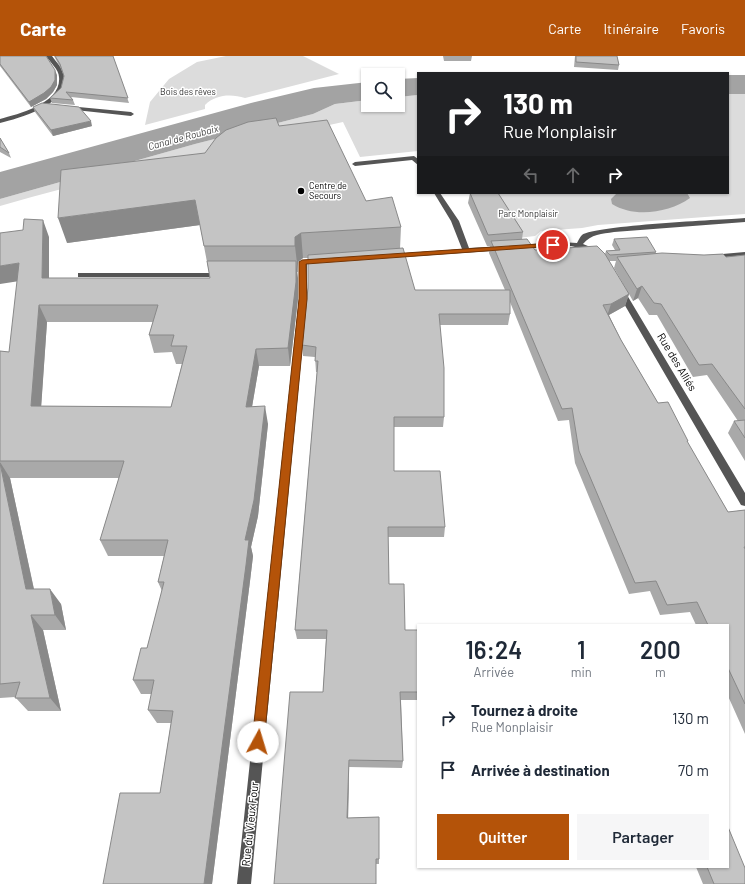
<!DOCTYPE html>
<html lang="fr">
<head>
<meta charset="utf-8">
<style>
	:root { --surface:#fff; --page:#f6f6f7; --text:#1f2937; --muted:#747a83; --accent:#b45309 }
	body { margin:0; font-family:Barlow,sans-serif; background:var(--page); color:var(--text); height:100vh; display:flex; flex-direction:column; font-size:15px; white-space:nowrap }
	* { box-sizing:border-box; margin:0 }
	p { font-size:13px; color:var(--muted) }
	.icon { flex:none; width:22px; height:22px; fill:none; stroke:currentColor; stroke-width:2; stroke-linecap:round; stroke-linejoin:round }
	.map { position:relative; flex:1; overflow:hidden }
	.panel { position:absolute; left:417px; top:568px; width:312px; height:244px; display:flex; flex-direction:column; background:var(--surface); border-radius:0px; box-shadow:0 1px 3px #0004 }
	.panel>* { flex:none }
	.hud { position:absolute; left:417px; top:16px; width:312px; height:122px; border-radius:0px; box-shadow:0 1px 3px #0004; background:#202124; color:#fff; overflow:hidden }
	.buttons { position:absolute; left:361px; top:12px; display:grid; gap:8px }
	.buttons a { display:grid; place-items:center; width:44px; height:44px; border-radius:0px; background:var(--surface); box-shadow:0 1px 3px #0004; font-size:20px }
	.pin { position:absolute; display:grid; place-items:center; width:34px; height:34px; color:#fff; margin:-17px; border:2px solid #fff; border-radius:50%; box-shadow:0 1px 4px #0007 }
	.me { position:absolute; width:44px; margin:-22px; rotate:6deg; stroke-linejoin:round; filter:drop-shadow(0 0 3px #0008) }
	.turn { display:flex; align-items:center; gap:14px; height:84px; padding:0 20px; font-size:18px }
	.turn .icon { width:52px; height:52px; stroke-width:2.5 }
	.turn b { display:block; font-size:28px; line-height:34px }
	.lanes { display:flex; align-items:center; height:38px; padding:0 20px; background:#0003; justify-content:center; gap:20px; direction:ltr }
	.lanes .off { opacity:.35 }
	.eta { display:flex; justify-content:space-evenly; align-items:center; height:68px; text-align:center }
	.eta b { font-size:24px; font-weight:600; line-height:28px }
	.button { display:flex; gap:8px; margin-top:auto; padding:8px 20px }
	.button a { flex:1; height:46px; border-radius:0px; background:var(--accent); color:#fff; font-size:16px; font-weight:600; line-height:46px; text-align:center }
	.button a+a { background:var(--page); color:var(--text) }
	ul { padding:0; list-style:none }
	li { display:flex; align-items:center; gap:12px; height:52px; padding:0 20px }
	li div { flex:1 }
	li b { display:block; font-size:15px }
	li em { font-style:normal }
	header { display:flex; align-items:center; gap:24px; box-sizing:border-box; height:56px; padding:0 20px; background:var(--accent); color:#fff }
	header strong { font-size:19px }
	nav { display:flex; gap:22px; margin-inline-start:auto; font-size:14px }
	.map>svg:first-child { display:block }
</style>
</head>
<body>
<header>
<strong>Carte</strong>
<nav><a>Carte</a><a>Itinéraire</a><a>Favoris</a></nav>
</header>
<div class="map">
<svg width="745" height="828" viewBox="0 0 745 828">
	<rect width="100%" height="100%" fill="#fff"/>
	<path fill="#dcdcdc" d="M226,0H303L339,18L245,42C232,38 216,38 205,49V53L145,69L150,46L169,23L197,6Z
		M728,38H745V158L598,169L582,172L541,175L535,180L518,182L489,137H728Z
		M418,39V95L360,101L343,66C228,91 113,118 0,150V143L195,88L313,58L335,48L368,44V49H398V41Z"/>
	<path fill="#a3a3a3" d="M728,19H745V38H728Z
		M418,22V39L398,41V23Z
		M368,26V44L335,48L313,58L195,88L0,143V116L251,47L314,32Z
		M617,137H687L690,142C669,157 634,162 612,148L611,143Z"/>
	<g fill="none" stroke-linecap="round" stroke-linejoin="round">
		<path fill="#555" fill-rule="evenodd" d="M46,0H52C56,6 64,13 65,21C68,49 20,62 0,67V63C19,58 62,47 59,21C59,14 50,6 46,0Z
			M68,50L131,56L134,58L131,60L66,53V51Z
			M414,100L418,103V109L412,104L355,110L352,108L355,106Z
			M434,137H440L459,165L469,192L503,190L507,192L506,194L389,202L388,200L392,198L462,193L451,165Z
			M745,162V166L614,176C602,178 591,178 583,188L600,195L601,197L597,199L587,194L571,190L519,193L515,191L519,189L560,186L577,187C578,185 580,181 582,179C596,169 720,164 745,162Z
			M745,196V200L711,203L707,201L711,199Z
			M320,203L324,205L323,207L307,208V243L251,828H237L299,243V206L303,204Z
			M78,217H223L227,219L223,221H78Z
			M617,232H623L624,234L745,437V450L741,449L616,234Z"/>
	</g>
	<path fill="#a9a9a9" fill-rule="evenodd" d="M0,0L57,19V29L53,36L46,43L31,51L0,10Z
		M54,0H113L129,47L71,41L73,44L75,49L52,47L50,42L61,32L64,20L61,13Z
		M443,0H472L471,5H444Z
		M575,0H617L619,9L618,14L574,11Z
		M33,51L92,70L53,80L35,56Z
		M279,70L366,145L401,171L400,193L415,234H505L489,197L490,190H487L468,147L470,137H498L523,176L522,183L535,194L605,198L606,195L615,194L612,189L614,183L656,196L655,198L726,201L745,199V405L728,377L734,365H738L707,319L693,321L657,259H649L638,242L633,245L614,212L616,205H609L629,238L625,250L609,259L621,284L658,347L688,385L687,386L728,456L745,454V678L728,640V569H696L690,556L660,559L650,535L629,538L575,407L569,364L558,365L510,246V258L508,269H440L444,361L443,371H394V415L445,471L444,481H388L389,528L405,574H418V644H401L403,705L402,712L349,711L348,762L379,761V808H376L274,828L323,636L326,583H297L295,574L317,316H316L315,301L303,300L302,289L308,232V202H303L298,206V216H297L298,243L290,310H259L252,351L268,368L258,460L251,491L253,500L250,525L212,828H103L160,737L171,667H157L148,654L152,638H141L133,624L147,592L162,535L158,526L164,500H108L100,484L119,422H10L34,533L61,548L66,574H43L61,655H28L15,641L0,642V295L9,296L49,181V222H210L200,169L67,187L205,97ZM47,266H153L149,279L154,297L172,296L176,308H182L171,351L41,350Z
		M0,82L9,97L11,102L0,96Z
		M696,811H728L745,828H703Z"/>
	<path fill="#898989" d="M55,14L57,19V29L53,36L46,43L31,51L29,46Z
		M91,65L92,70L53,80L51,74Z
		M195,144L200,169L67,187L58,162Z
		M43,164L49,181V240L42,222Z
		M301,177L303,202L298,206V216L295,190V181Z
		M296,205L298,222V243L290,310L288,292Z
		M19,207L26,224L0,228V210Z
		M642,230L638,242L633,245L637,233Z
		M629,238L625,250L607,260L611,248Z
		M39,249L47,266L40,368L31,350Z
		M256,293L259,310L249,368L246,351Z
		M265,350L268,368L258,460L251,491L253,500L250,525L212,828H204L245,484Z
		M0,406L10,422L37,548L26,533Z
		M50,533L61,548L66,574L55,559Z
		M31,559L43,574L61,655L50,642Z
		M349,704V711L348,767L347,762Z"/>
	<path fill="#c4c4c4" stroke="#898989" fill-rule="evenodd" d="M0,0H46L55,14V24L51,31L44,37L29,46L0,8Z
		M55,0H113L128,42L66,36L73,44L50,42L61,32L64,20L60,8Z
		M576,0H617L619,9L576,6Z
		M42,47L79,51L91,65L51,74L33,51Z
		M276,62L279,70L327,64L366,145L392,141L401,171L301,177L295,181V190H204L195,144L58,162L61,114L205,97L216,82L226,74L248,66Z
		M0,82L9,97L0,91Z
		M470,137H498L523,176L488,179Z
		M24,163L43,164L42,222H210L207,205H296V226L288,292L256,293L246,351L265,350L254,444L245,484H249L246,509L204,828H103L120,737H160L173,655L148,654L154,624H133L141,592H147L164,526H158L168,484H100L124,405H0V295L9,296L19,207L0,210V177L23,174ZM39,249H158L149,279H174L171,290H187L171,351L31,350Z
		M647,181L656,196L610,199L606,195L620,194L614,183Z
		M527,183L535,194L597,190L605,198L629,238L611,248L603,249L621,284L658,347L668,346L688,385H687L728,456L745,454V491H744L745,493V648L728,612V569H708L697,546L667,549L656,525L635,527L579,395L572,352L562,353L491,185Z
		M403,192L415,234H510V258H439L444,312V361H394V415H440L445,471H388L389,528H404L405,574H418V636H400L403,705L349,704L347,762L379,761V803H376V828H274L290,636H323L327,574H295L318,305H315L316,291L302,289L308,232V199Z
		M662,197L704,199L723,198L726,201L745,199V353L712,308L699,309L661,248L654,247L642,230L637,233L617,201Z
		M745,364V382L734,365Z
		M0,407L26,533H50L55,559H31L50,642H15L20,626L0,628Z
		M728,771L745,812V828H714L707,811H728Z"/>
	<path fill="#b45309" stroke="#753606" d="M553,187L556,189L555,190L306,208L307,243L264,686L262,690L258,692L254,690L252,686L299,243V206L302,204Z"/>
	<circle fill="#000" stroke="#fff" stroke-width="1.5" cx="301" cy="135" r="4"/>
	<g text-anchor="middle" stroke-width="3" stroke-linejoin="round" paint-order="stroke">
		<g font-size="9" fill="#333" stroke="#fff">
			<text x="188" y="39">Bois des rêves</text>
			<text x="528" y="161">Parc Monplaisir</text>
		</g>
		<g font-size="9" fill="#000" stroke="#fff" text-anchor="start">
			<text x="309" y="133">Centre de<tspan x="309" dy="10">Secours</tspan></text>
		</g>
		<g font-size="10" font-style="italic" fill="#444" stroke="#fff">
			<text transform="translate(183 81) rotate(-15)" y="4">Canal de Roubaix</text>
		</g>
		<g font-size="11" fill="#000" stroke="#fff">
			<text transform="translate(677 306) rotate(59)" y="4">Rue des Alliés</text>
			<text transform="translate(250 768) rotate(-84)" y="4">Rue du Vieux Four</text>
		</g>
	</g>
</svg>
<div class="buttons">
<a><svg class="icon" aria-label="search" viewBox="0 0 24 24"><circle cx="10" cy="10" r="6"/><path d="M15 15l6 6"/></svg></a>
</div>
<div class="pin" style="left:553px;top:189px;background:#d93025"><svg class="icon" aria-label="arrive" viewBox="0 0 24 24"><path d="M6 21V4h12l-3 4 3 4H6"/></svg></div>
<svg class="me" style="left:258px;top:686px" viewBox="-20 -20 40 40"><circle r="19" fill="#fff"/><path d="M0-13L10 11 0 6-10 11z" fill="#b45309"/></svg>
<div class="hud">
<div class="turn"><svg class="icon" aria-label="right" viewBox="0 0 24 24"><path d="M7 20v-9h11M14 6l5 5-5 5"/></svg><div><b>130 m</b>Rue Monplaisir</div></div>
<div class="lanes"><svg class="icon off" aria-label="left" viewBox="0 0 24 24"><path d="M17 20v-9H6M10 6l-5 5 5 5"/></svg><svg class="icon off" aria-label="ahead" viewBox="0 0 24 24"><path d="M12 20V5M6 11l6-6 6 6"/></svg><svg class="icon" aria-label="right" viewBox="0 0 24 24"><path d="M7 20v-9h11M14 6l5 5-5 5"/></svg></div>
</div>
<section class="panel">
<div class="eta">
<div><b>16:24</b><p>Arrivée</p></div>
<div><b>1</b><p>min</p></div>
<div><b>200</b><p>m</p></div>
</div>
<ul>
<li><svg class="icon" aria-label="right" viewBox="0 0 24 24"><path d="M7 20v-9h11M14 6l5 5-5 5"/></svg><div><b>Tournez à droite</b><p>Rue Monplaisir</p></div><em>130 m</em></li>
<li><svg class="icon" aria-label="arrive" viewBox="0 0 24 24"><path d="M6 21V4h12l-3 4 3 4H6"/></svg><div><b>Arrivée à destination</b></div><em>70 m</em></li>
</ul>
<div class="button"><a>Quitter</a><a>Partager</a></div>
</section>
</div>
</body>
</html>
